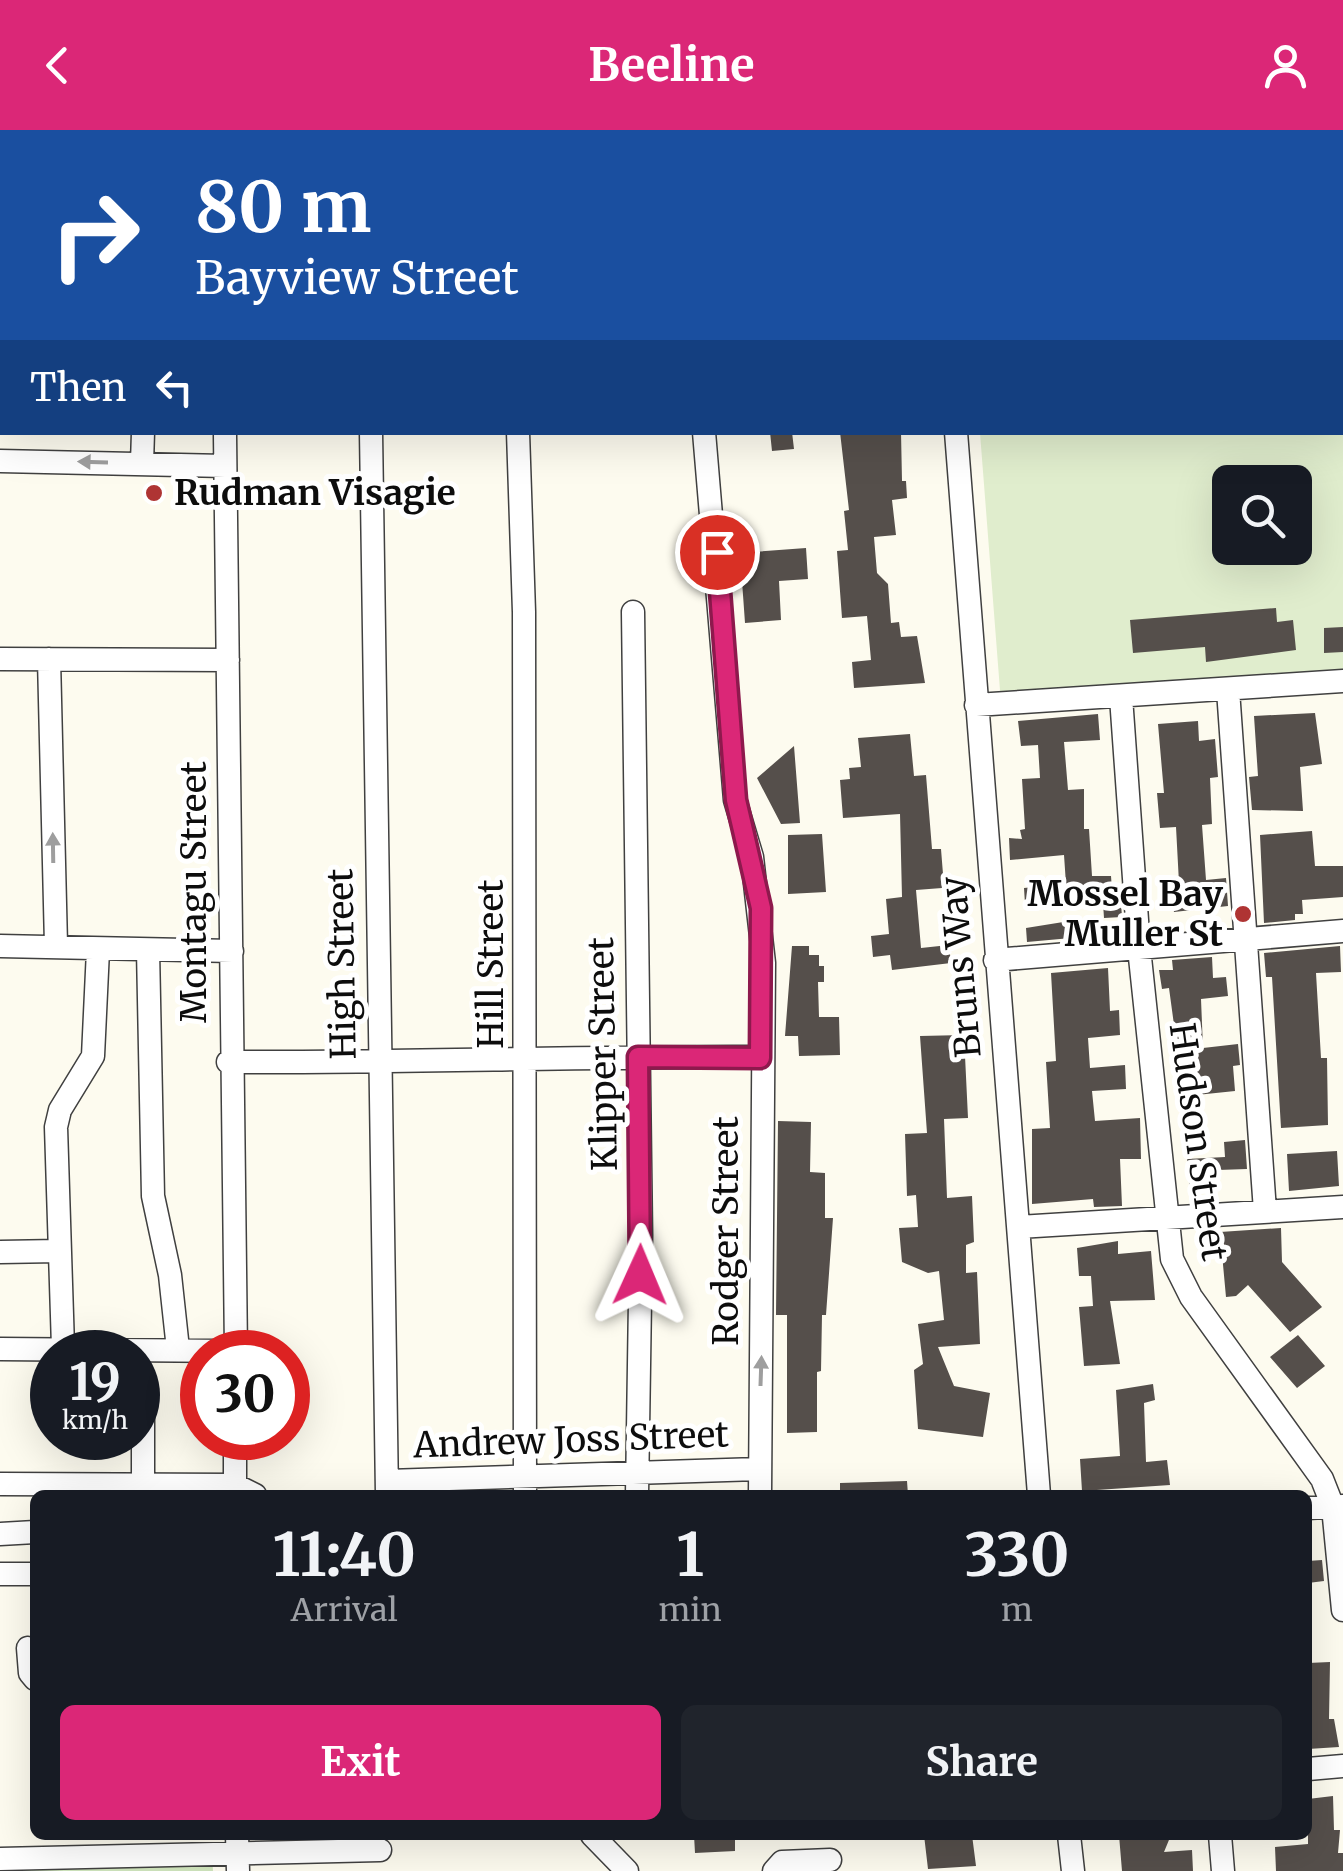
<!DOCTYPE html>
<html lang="en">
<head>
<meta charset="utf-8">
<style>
	:root { --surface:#171b24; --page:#20242c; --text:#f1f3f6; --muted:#9ea1a6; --accent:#db2777 }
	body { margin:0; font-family:Merriweather,serif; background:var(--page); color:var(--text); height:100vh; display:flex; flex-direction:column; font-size:38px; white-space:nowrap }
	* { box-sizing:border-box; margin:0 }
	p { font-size:32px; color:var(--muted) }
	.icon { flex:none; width:55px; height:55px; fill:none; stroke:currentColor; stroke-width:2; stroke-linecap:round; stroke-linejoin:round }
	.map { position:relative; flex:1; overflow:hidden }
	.side { position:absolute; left:30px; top:1360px; width:1282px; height:350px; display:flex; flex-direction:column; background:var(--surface); border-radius:15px; box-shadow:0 10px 40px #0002 }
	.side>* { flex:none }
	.hud { position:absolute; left:0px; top:0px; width:1345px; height:305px; box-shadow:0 10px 40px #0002; background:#1a4fa0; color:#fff; overflow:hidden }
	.fabs { position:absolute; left:1212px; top:335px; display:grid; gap:20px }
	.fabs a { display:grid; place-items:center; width:100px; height:100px; border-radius:15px; background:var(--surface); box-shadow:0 10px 40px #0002; font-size:50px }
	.speed { position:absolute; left:30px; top:1200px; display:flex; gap:20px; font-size:50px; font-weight:700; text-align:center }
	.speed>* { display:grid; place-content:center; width:130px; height:130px; border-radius:50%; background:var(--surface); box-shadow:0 10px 40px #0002; line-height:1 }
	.speed small { font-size:25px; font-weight:400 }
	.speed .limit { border:15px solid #d22; background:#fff; color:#111 }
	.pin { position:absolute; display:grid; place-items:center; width:85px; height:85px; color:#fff; margin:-42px; border:5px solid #fff; border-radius:50%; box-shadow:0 2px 10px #0007 }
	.me { position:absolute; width:110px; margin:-55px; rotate:1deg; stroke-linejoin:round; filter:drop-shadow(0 0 8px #0008) }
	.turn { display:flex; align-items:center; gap:35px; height:210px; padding:0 30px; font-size:45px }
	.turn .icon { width:130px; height:130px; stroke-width:2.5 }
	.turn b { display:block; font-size:70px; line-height:85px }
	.then { display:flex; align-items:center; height:95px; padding:0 30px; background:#0003; gap:20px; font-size:38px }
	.eta { display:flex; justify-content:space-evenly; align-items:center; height:170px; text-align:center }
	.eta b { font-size:60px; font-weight:700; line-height:70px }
	.button { display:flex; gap:20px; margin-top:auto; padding:20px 30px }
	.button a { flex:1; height:115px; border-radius:15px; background:var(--accent); color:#fff; font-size:40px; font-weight:700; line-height:115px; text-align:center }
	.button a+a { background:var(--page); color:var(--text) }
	header { display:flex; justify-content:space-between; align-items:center; height:130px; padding:0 30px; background:var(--accent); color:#fff; font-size:45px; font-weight:700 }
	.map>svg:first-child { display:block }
</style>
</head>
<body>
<header><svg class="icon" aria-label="back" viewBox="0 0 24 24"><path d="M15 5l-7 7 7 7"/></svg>Beeline<svg class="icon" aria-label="person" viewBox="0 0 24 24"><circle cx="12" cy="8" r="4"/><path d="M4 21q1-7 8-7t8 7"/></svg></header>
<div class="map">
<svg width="1343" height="1741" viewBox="0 0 1343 1741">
	<rect width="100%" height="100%" fill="#fdfbef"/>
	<path fill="#cfe4bc" d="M212,1726L213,1741H0V1735Z"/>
	<path fill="#e0edcd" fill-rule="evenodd" d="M958,0H1343V548L1001,573L980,303L1342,302V2ZM1230,352H1295V418H1230Z"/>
	<path fill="#554f4b" d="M770,302H792L794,319L772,321Z
		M840,302H901L902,351H906L907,368L892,370L896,405L874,407L877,443L888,454L891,493L899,492L901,507L917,506L925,553L854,558L852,532L871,530L867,486L842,488L837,421L848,420L844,381L849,380Z
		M806,418L808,449L779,451L781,490L745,493L740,423Z
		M1276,478L1277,492L1293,490L1296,520L1206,532L1205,517L1133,523L1130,490Z
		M1343,497V522L1324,523V498Z
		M1315,583L1322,634L1300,637L1303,681L1252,680L1249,647L1258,646L1254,586Z
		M1098,584L1100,610L1064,612L1068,660L1084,659V699H1089L1092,746H1111L1112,760H1120L1122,787L1104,788L1103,773L1025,774L1024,758L1066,754L1064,725L1010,730L1009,708L1022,709L1020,700L1025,699L1022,649L1040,648L1038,615L1021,616L1018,591Z
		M1198,591L1199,611L1215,609L1218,647L1210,648L1212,694L1202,695L1206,750L1226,748L1228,776L1174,782L1169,755L1179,753L1176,697L1160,698L1157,663H1164L1158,594Z
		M910,604L914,646L926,645L932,719H941L943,744L942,758L916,760L921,818L949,815L951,833L892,840L890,825L873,827L871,806L889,804L886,769L902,767L900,684L843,688L840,650L850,649L849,638L861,637L858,608Z
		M794,616L800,693L781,694L757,648Z
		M1312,701L1315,736H1343V767L1302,770L1303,784H1295V790L1264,793L1260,705Z
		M822,704L826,762L788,764V705Z
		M1082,789V807L1027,812L1026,798Z
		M792,816H809V825H819V836H824V852H818L819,887H839L840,925L799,926L798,906H785Z
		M1340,816L1341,842L1316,843L1321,928H1327L1328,995L1281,998L1272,847H1266L1264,823Z
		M1212,827L1213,848L1226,847L1228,866L1201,869L1203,918L1238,914L1240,935L1233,936L1235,961L1187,966L1184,916L1177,917L1169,858L1162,859L1159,840H1173L1172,830Z
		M1108,838L1110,881L1119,880L1120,905L1088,908L1090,938L1125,935L1126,959L1092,961L1095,991L1140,988L1141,1029H1120L1122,1076L1094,1077L1093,1069L1032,1074V999L1050,998L1046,932L1056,931L1051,843Z
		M964,905L968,988L944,989L947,1068L972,1066L974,1112L966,1115V1143L977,1142L980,1214L938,1217L954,1256L990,1263L983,1307L918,1299L914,1240L923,1234L918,1194L944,1190L939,1141L928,1143L902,1132L899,1098L918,1097L916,1065L907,1066L905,1004L927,1003L920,906Z
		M778,991L811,992L810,1042L825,1043V1088H833L826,1185H822L821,1241L817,1242V1302L787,1303V1185H776Z
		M1245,1010L1247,1039L1218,1040L1219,1057L1190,1059L1187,1029L1225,1027L1224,1012Z
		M1337,1021L1339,1056L1289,1061L1287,1024Z
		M1281,1098L1282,1132L1322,1177L1290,1202L1248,1155L1236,1166L1226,1167L1220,1102Z
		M1118,1111V1124L1151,1121L1155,1170L1110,1171L1120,1234L1084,1236L1079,1177L1093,1176L1091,1146H1079L1077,1118Z
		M1298,1205L1325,1236L1297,1258L1270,1227Z
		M1153,1254L1155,1270L1144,1273L1146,1332L1167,1330L1170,1355L1082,1361L1080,1329L1120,1326L1116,1260Z
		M907,1351L908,1365H840V1353Z
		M1322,1430L1324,1451L1308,1453V1431Z
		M1330,1532L1329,1589H1334L1339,1617L1308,1619V1533Z
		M1333,1666L1334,1700H1340L1338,1723H1343V1741H1276L1275,1717L1308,1714V1669Z
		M694,1705H735V1721L695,1723Z
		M924,1705H972L976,1736L928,1739Z
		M1119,1705H1171L1164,1722L1192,1720L1193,1741H1122Z"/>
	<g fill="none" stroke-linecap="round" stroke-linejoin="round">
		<g stroke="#404040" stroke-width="25">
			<path id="minor" d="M53,0V2
				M223,0V2
				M367,0V2
				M645,0V2
				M934,0V2
				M0,118H2
				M225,302C227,609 230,916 236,1222
				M371,302L387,1365
				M518,302L524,482L525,1365
				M704,302L735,670L752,727L764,833L760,1365
				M956,302L1039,1365
				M0,331L225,336
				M142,333L143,302
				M633,482L641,1105L637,1365
				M0,529L228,530
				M49,529L56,815
				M1228,560L1265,1081
				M1121,567L1139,818L1172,1129L1191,1167L1322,1349L1333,1377L1343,1480
				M976,575L1343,551
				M0,816L232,821
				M148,820L153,1066L170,1145L178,1219
				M995,830L1343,801
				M228,932C405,933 582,926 760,927
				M1019,1097L1343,1077
				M0,1122L58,1121
				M63,1217L56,997L60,980L93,926L98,820
				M0,1219L236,1221
				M143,1263V1354
				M388,1351L758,1339
				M0,1354L235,1355L255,1365
				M235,1365V1308
				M1308,1378L1343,1376
				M0,1404L35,1402
				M0,1444H35
				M28,1518L30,1543L35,1549
				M1308,1639L1343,1636
				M237,1705L238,1741
				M592,1705L627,1741
				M1069,1705L1073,1741
				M1220,1705L1223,1741
				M0,1729L380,1720
				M774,1741L782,1732L830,1730"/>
		</g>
		<use href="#minor" stroke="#fff" stroke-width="22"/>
	</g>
	<defs><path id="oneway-solid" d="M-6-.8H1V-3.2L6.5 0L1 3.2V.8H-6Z" transform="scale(2.5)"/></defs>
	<g fill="#9e9e9e">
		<use href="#oneway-solid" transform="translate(93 332) rotate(-178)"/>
		<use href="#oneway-solid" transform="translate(53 718) rotate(-91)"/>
		<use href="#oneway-solid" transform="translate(761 1241) rotate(-88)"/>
	</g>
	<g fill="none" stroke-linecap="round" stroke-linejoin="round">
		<g stroke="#8e194d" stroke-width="25">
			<path id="route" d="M640,1145L638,927L760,928L761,778L736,670L717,422"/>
		</g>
		<use href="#route" stroke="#db2777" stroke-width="18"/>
	</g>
	<g fill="#af3433" stroke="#fff" stroke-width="4">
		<circle cx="154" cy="363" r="10"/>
		<circle cx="1243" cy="784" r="10"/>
	</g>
	<g text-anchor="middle" stroke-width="10" stroke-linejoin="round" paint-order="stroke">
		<g font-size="35" font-weight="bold" fill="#0d0d0d" stroke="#fff" text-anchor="start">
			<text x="174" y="375">Rudman Visagie</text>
			<text x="1223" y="776" text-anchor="end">Mossel Bay<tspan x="1223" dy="40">Muller St</tspan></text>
		</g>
		<g font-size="35" fill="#0d0d0d" stroke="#fff">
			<text transform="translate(194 762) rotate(-90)" y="12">Montagu Street</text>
			<text transform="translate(342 834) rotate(-91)" y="12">High Street</text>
			<text transform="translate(491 834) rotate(-90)" y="12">Hill Street</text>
			<text transform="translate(961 837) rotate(-95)" y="12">Bruns Way</text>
			<text transform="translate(603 924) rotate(-91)" y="12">Klipper Street</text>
			<text transform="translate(1198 1012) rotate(82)" y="12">Hudson Street</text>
			<text transform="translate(726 1101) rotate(-90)" y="12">Rodger Street</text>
			<text transform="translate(571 1310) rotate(-2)" y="12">Andrew Joss Street</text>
		</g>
	</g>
</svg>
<div class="fabs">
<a><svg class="icon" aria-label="search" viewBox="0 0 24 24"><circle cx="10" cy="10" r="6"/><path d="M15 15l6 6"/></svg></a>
</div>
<div class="speed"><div>19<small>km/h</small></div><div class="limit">30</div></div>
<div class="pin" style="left:717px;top:422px;background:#d93025"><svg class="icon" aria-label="arrive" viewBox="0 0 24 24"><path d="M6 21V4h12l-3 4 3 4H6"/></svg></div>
<svg class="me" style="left:640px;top:1145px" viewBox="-20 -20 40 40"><path d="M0-17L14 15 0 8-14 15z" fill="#db2777" stroke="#fff" stroke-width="4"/></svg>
<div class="hud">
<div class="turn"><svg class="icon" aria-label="right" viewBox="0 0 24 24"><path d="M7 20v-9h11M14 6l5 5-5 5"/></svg><div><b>80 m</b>Bayview Street</div></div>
<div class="then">Then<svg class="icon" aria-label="left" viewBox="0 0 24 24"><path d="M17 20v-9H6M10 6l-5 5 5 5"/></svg></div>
</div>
<section class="side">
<div class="eta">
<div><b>11:40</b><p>Arrival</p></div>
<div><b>1</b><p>min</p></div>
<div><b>330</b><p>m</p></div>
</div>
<div class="button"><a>Exit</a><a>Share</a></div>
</section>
</div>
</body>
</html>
